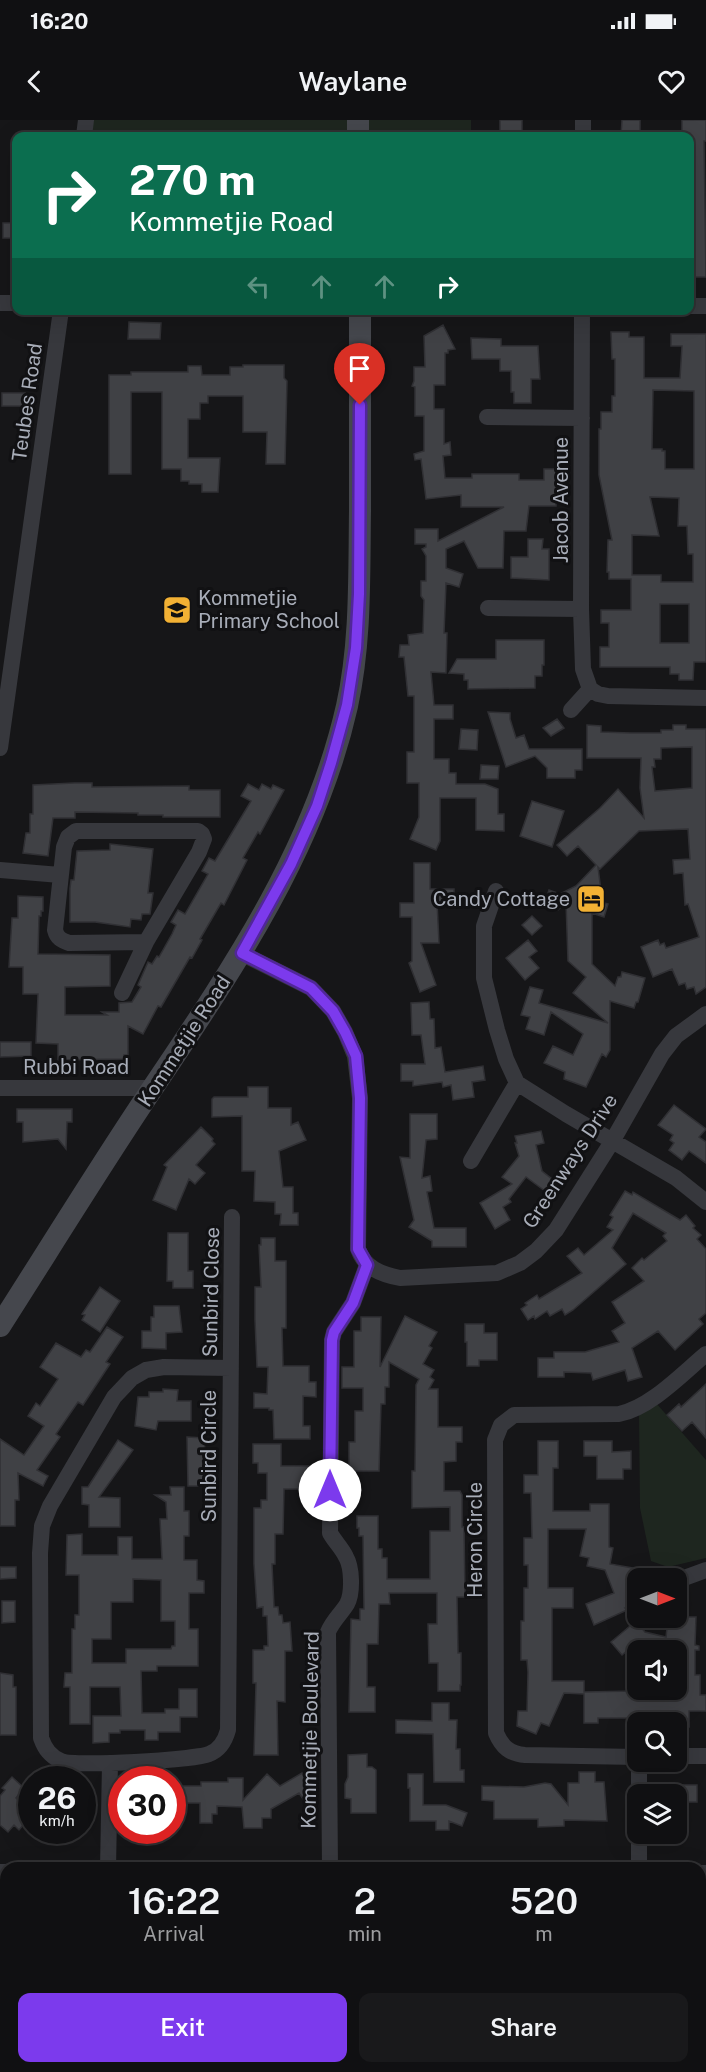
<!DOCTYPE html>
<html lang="en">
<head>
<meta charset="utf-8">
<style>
	:root { --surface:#101012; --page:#19191b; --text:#f1f3f6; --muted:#9c9d9f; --line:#303032; --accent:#7c3aed }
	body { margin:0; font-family:"Public Sans",sans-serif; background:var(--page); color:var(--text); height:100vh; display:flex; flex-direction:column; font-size:22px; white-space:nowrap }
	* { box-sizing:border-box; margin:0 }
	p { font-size:20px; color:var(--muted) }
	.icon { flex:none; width:33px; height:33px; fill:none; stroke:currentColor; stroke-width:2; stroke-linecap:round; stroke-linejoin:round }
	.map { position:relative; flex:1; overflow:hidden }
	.sheet { position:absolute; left:0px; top:1742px; width:706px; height:212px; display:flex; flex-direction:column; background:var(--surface); border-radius:18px 18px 0 0; box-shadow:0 6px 24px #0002,0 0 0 2px var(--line) }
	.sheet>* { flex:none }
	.top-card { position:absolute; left:12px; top:12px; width:682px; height:183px; border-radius:12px; box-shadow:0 6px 24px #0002,0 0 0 2px var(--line); background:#0b6e4f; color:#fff; overflow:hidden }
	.needle { width:39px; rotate:90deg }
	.fabs { position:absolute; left:627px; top:1448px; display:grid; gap:12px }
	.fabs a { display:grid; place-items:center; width:60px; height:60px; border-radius:12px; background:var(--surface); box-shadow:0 6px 24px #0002,0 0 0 2px var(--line); font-size:30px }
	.speed { position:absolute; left:18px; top:1646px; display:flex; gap:12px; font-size:30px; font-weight:700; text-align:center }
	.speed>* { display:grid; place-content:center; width:78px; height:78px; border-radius:50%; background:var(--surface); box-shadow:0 6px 24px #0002,0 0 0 2px var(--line); line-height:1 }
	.speed small { font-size:15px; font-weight:400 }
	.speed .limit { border:9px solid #d22; background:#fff; color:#111 }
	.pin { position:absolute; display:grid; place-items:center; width:51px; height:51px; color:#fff; margin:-62px -26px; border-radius:50% 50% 50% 0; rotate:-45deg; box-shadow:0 0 6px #0007 }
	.pin .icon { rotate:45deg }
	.me { position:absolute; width:66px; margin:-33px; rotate:0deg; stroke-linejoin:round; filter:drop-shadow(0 0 4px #0008) }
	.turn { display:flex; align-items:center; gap:21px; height:126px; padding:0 18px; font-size:27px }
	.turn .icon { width:78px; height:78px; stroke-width:2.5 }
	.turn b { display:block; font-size:42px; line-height:51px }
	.lanes { display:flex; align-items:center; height:57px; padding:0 18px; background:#0003; justify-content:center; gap:30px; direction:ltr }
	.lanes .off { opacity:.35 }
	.eta { display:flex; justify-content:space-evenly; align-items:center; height:102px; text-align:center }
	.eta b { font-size:36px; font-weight:600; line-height:42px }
	.cta { display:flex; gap:12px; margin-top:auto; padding:12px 18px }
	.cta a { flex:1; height:69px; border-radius:12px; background:var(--accent); color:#fff; font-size:24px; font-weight:600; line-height:69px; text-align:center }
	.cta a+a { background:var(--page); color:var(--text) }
	.status { display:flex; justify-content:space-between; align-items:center; height:42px; padding:0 30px; background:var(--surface); direction:ltr }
	.status svg { height:16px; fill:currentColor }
	header { display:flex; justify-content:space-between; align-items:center; height:78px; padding:0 18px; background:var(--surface); font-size:27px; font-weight:600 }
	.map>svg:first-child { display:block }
</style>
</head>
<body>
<div class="status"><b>16:20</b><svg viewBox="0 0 49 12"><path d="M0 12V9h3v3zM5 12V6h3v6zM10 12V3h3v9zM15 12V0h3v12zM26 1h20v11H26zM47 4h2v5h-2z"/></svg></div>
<header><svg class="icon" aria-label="back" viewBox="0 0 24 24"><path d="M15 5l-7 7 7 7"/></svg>Waylane<svg class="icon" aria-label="heart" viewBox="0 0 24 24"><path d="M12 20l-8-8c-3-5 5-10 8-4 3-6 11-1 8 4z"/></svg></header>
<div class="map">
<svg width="706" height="1952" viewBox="0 0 706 1952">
	<rect width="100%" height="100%" fill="#161618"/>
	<path fill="#1e261f" d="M86,0H471V16H84Z
		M656,1283L706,1340V1438L668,1447L651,1441L640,1388L639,1293Z"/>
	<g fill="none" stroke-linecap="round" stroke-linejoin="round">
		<path stroke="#2c353c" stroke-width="4.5" d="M700,1828L706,1813
			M523,1952L541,1947"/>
	</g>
	<path fill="#404145" stroke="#303034" stroke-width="1.5" fill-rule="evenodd" d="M500,0H522V16H500Z
		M622,0H640V16H621Z
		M682,0H706V21H704L706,157H690V137H692V114H690V16H682Z
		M3,103H16V118H3Z
		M129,202L161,203L160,219H128Z
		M443,205L455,229L448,230V233H445V265H434V289H444V324L450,322L451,335L443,336L445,358H472V354H519V360H544V349H556V386H529L526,411H504L503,448H478L464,421L446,429V448L463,454L459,467L446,463L444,513H447L446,553L431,552L434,585H453V599H434V639H449V653H456V664H485L498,669V694H504V711L476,710V678H440V721L436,730L410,719L419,697V663H407V632H414V576H408L404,537H399L400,525H409L408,515L423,513L424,480L421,476V461H426V436L422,429L426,427V424H415V409H438V421L504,387H461V375L426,379L421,339L415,340L414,334L424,331V296H415V267L412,266L414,261V247H425L424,216Z
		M611,212H629V217H644V258H680L682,226H671V214H706V542H694L693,560H679V554H670V547H600V527H609V503H601V490H631V459H609V452H607L608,420H612L599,355V309H601V292H612V276H615V239H612ZM653,270L694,271V349H665V331H662V329H652ZM650,377L679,378L678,406H687L688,434H693V462H661V455H632V415L659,416ZM660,484H689V523H660Z
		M471,218L501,219V226H538L540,259H531V283H514V272H511V251H500V239H472Z
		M243,245H284V258L287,261L285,344H266L267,312H243V276H208V283H200V299H188V338H220L218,372H202V364H189V361H181V349H162V272H131V354H109V255H131V252H188V246H201L202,255H230V247H243Z
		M2,273H25V286H2Z
		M528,419H543L542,429H549V460L511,458V437H528Z
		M496,520H544V545H542V556H535V568L468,569V560H464V554L449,553L457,539H496Z
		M488,592L510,593V599L516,618L524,615L529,629H582V650H575V658H547V648L535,636L506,647Z
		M557,599L564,608L551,616L543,608Z
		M587,605L601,606V612L631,613H661V610H673V605H686V609H706V867L696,874L694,867L687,869L685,863L679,865L672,849L653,857L641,827L658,820L660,825L664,823L666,828L699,817L688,784L685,785L683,753L674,754L673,740L690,739L688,709L639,711L600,749L598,747L601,771L604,774L597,781L608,784L604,797L592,793V844L615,866L618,857H621L622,852L645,858L638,882H636L634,888L610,881V930L606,937L602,934L586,967L564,959L565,952L544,943L553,926L573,935L583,914L551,892L544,915L526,909L530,897L521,895L530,867L543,870L539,883L608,903L573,873L586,857L568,841L566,782L558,790L544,786L549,770L560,774L576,766L596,745L578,726L567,736L557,725L600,688L618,669L644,698L640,668L641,638H587ZM692,627V668L655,671L652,647H655L654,639H661V628Z
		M461,609L478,610L477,630L459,629Z
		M481,645L499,646L498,659H480Z
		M74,663H92V667L189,666V670H220V697H163V695H138V693L75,692V698H53L48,736L23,733L26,713H30V694H33V665Z
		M248,664L259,670L262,664L271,669L273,665L284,670L260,714L258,712L243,738L247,740L224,785L221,783L200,819L202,820L192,838L190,837L161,887L158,886L143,914L128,906V935H124V939L58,940V924L36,923L38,874H23V847H9L12,798H18V776L43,777V791H41V796H39L38,834L110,835V866L65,867V895H107L102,892H119V883L132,882L141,867L138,865L148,842L152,844L157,836L159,837L172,814L176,805L171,802L178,790L185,794L208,754L202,751L209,738L215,741L251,681L241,676Z
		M532,681L564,691L552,727L520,716Z
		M110,724L153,729L148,773H153L150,794H142L141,800L131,799L130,807L95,802H70V768L71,760H74L77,731L110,730Z
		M414,743H430V769H454V782H437L439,823H421L436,865L420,872L409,843L412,841V797H400V783H414Z
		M532,796L542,806L532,815L522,805Z
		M528,820L537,831L529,837L539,848L525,860L506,838Z
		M429,882L430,899H434L435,928L441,927L445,952L483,946L485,960L472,962L474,977L453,980L451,965L443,967L442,962L413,966V961H401V944H425L421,915H412L411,883Z
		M0,922H31V936L0,937Z
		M248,967H268V988H291V1005L298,1002L306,1020L279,1031L283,1067H293V1093H298V1105H280L281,1094H275V1082L254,1081L255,1051H242V996L212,997V979L214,977H248Z
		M674,985L706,1009L699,1017L706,1022V1043L689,1031L682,1040L669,1030L674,1023L670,1020L673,1015L658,1005Z
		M17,989H72V1002H67L66,1029L58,1019L23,1022V1002H17Z
		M410,994H437V1019L426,1020L422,1058L430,1056L432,1071L427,1072L434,1108H466V1127H432V1121L409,1107L414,1100L400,1037L410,1038Z
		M201,1007L213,1019L212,1021L215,1024L196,1045L205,1053L195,1064L189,1059L176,1090L153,1080L167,1047L164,1045Z
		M541,1011L544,1023L536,1025L542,1051L557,1063L549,1074L526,1057L509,1079L511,1082L503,1087L510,1100L495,1109L480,1083L512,1064L502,1057L519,1036L515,1023H517L515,1016Z
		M625,1071L632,1075L633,1072L680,1100L686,1095L695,1106L693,1108L701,1115L697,1119L706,1129V1193L699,1199L703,1204L675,1230L658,1211L632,1228L642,1257L628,1261L625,1250L593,1260L591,1253L564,1252V1257H538V1238H554V1232H585L619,1222L612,1211L625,1203L612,1182L644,1161L632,1148L642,1138L644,1140L667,1121L663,1116L666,1113L633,1093L612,1128L626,1144L573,1190L565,1195L562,1189L550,1196L547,1191L535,1199L534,1196L528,1200L521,1189L527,1185L525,1183L537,1175L539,1179L582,1153L567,1136L578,1128L584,1135L613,1110L607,1107L613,1097L610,1095Z
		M168,1113H188V1151H193V1168H173V1161H167Z
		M261,1118H275V1141H286V1208H282L283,1246H309V1262H316V1277L303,1276V1306H310V1319H274L273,1290H269V1288H254V1273L267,1274L268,1247H257L255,1200V1167H261L259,1125H261Z
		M100,1167L120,1181L100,1212L82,1200L85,1195L82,1194Z
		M154,1186H179L182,1212L166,1213V1229L142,1228V1211H151V1197H154Z
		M405,1196L437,1212L429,1226L432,1228L423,1244L434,1250L430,1257L434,1260L429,1269H438V1307H462V1322H456V1341L444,1342V1371H460L462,1375V1407H464L465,1477H457L458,1533H461V1565H460V1571H438V1543H429L428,1504H437V1473H389L390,1484H379L378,1524H367V1567H375V1592H349L351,1499L360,1500V1489H364L363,1416H359V1408H357V1396H378V1429H382V1438H387V1459H430V1411H450V1387L412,1388V1351H415L416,1265L419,1259L389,1242V1267H385V1284H381L379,1351H349V1322H355V1291H363V1268H342V1247H354V1211H361V1197H381L380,1247Z
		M465,1204H484V1213H497V1240H479V1246H467V1222H465Z
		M107,1207L123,1217L106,1242L110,1244L83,1285L78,1282L56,1314L60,1317L37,1350L48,1356L43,1366L18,1353L19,1380H15V1406H0V1319L24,1335L44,1306L28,1296L36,1283L40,1286L58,1259L40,1247L56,1223L81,1237L86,1230L90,1232Z
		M706,1264V1318L692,1302L682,1311L667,1295L679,1284L681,1287Z
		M163,1269L178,1270L177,1281H191V1301H158L156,1310L135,1306L138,1277H149V1272H163Z
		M187,1317L205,1318L203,1366H188Z
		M118,1320L133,1330L99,1377L120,1378V1407H89V1385L82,1384V1367H88Z
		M538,1321H558V1348H553V1391H590V1384H609V1427L613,1428L610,1444L638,1449V1480L635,1481L636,1483L625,1488L627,1490L594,1505L586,1484L614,1473L605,1450L587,1446L589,1438L580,1436L586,1409H548V1468H573V1488H552V1561H584V1572L683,1570V1535H676V1530H628L622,1535L611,1522L636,1501L645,1512L666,1517L668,1499L675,1500L676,1497H696L695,1525L699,1526V1530H695V1555H700V1575H706V1591H689V1607H676V1602L674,1601H629V1598H598V1603H584V1574L564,1573L549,1606L541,1603L536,1614L517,1606L518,1591H527L528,1552L527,1540H521V1501H524V1468H528V1445H524V1418H532L531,1373H524V1355H538Z
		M584,1321H612V1332L631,1331V1349H623V1359H597V1336H584Z
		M253,1324H281V1346H310V1354H315V1369H284L283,1414H275V1444H272L274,1487H278L279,1495H282L283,1503L290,1502L292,1531H285V1582L277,1581L278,1635H254L256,1563H253V1530H264V1526H268L267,1496H263V1487L257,1488L254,1444V1388H261V1380H267V1353H258V1343H253Z
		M170,1367H184V1391H189V1416H184V1440H197V1460L204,1461V1473H189V1509H198V1546H157V1551H141L142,1593H165V1589H179V1569H197V1597H180V1612H158V1620H145V1610H120V1613H109V1622L93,1623V1596H121L120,1567H90V1604H70V1567H64L65,1553H72V1509H75V1495H79V1455H66L67,1415L82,1414V1435H118V1417H132V1439H162L160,1399H167L166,1382L155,1375H171ZM133,1459L161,1460V1501H175V1526H172L171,1529H126V1543H92V1519H111V1482H133Z
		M0,1447H16V1458L0,1459Z
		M2,1481H15V1502L2,1503Z
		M0,1553L13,1555V1567H16V1615H0Z
		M432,1583H449V1600H457L456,1629H460V1650H464V1662H434L433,1614L396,1613V1600L432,1601Z
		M367,1634V1647H372L376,1650V1693H351V1679L345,1678V1664L348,1657V1635Z
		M579,1652H595V1662H604L607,1701L564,1700V1706L538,1707V1699H494V1681L482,1680V1666L524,1667L545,1663L551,1664L568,1685V1663H579Z
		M302,1653L314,1673L303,1679L299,1673L271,1689V1698H262V1708H244L242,1687L217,1686V1694H212V1703H200V1683H172V1666H201V1662H228V1658H243V1680L267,1654L280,1666Z
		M408,1654H423V1685H446L467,1693L462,1706L449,1701V1710H436V1701H410V1668H408Z
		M12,1657L24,1668L16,1678L23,1684L20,1688L30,1697L19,1710L14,1705L8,1712L0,1705V1676L5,1670L2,1668Z
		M676,1665H697V1682H676Z"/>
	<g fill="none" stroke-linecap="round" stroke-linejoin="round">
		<path stroke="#37383d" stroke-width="16" d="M84,16L86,0
			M583,16V0
			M0,183H16
			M690,186H706
			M582,190L581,489L583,549L590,569
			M487,297L582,298
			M488,488L581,489
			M590,569L598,574L608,576L706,578
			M571,590L590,569
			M0,628L61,190
			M0,750L60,755
			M496,771L484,806V858L497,910L506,939L517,963L566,994L676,1058L706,1082
			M241,833L311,868L333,891L345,912L355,936L360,978L358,1129C365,1148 380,1154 400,1158L497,1153L520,1143L536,1131L556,1110L613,1020L662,934L676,916L706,894
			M122,873L146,822L199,732L204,719L202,714L198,711H76L68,717L64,727L55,810C57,818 61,820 69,823L146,822
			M0,968H153
			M471,1041L517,963
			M231,1248L164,1247L146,1250L132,1258L114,1277L50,1386L42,1406L40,1433L41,1618C45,1629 50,1636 61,1641C75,1647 194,1640 209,1634C220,1630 225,1621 228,1610L232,1097
			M676,1461L706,1450
			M676,1636H706
			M638,1637L525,1635C510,1634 502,1627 496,1613L495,1320L501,1305L514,1295L619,1294C650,1288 682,1254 706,1234
			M639,1674V1641
			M108,1748L110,1643
			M330,1748L328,1512C333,1500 341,1494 347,1484C353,1473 352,1447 346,1437C342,1428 335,1422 330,1413L332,1220L334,1212L353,1183L367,1145
			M639,1748V1713
			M0,1752H6
			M700,1753H706"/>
		<path stroke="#45474d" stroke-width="22" d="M358,0V16
			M0,1206C46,1134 91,1061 138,990C223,863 313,737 347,586C361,522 359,457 360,391C360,324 360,257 360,190"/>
	</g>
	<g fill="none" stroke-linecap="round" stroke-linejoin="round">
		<g stroke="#51269a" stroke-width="15">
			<path id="route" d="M330,1370L332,1220L334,1212L353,1183L367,1145L358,1129L360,978L356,936L345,912L333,891L311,868L242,833L291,744L317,686L331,643L347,585L356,528L359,474L360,285"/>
		</g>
		<use href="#route" stroke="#7c3aed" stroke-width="10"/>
	</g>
	<defs>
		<g id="school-square" transform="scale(1.5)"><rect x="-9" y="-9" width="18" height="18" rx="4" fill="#f2b134" stroke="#111113"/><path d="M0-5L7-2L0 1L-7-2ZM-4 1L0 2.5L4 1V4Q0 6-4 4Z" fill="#111"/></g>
		<g id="hotel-square" transform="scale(1.5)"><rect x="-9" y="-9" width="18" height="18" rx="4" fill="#f2b134" stroke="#111113"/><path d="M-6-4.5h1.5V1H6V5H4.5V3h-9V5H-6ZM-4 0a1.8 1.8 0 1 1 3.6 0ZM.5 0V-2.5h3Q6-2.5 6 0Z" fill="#111"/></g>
	</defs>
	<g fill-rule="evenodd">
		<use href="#school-square" x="177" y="490"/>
		<use href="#hotel-square" x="591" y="779"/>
	</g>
	<g text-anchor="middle" stroke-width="6" stroke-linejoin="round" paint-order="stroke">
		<g font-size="20" fill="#a8adb8" stroke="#111113">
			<text transform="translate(27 282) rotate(-82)" y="7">Teubes Road</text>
			<text transform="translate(561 380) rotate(-90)" y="7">Jacob Avenue</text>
			<text transform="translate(184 921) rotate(-57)" y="7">Kommetjie Road</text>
			<text x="76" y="954">Rubbi Road</text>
			<text transform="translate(570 1041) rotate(-57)" y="7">Greenways Drive</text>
			<text transform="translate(211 1172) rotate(-89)" y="7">Sunbird Close</text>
			<text transform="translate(209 1336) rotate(-90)" y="7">Sunbird Circle</text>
			<text transform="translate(475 1420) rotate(-90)" y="7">Heron Circle</text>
			<text transform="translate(310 1610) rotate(-89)" y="7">Kommetjie Boulevard</text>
		</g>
		<g font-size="20" fill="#a8adb8" stroke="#111113" text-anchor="start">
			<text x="198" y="485">Kommetjie<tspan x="198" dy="23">Primary School</tspan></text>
			<text x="570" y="786" text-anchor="end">Candy Cottage</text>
		</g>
	</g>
</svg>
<div class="fabs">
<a><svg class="needle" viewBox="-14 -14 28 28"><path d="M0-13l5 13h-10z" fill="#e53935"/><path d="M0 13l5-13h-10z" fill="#9c9d9f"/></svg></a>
<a><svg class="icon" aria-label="sound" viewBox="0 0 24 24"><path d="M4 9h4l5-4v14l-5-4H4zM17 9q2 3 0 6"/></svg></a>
<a><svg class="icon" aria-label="search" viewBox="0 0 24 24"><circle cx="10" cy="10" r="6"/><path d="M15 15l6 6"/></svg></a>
<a><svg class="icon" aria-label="layers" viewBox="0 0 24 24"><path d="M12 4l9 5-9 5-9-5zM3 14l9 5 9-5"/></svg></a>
</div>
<div class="speed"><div>26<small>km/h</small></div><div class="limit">30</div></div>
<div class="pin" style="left:360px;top:285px;background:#d93025"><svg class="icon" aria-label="arrive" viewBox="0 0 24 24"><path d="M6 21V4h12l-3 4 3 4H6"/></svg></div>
<svg class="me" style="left:330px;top:1370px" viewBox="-20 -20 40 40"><circle r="19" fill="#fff"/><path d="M0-13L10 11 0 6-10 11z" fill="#7c3aed"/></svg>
<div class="top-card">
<div class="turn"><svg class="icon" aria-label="right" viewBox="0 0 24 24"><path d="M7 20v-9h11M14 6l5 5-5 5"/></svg><div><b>270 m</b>Kommetjie Road</div></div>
<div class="lanes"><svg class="icon off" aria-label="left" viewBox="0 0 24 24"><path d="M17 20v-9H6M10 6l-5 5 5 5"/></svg><svg class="icon off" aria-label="ahead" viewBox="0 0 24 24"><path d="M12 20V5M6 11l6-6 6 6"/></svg><svg class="icon off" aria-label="ahead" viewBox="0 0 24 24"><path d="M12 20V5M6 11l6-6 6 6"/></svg><svg class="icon" aria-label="right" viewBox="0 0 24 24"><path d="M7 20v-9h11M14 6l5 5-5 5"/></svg></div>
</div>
<section class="sheet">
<div class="eta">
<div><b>16:22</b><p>Arrival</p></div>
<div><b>2</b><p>min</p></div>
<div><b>520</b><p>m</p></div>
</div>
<div class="cta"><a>Exit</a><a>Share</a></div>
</section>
</div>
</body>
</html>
